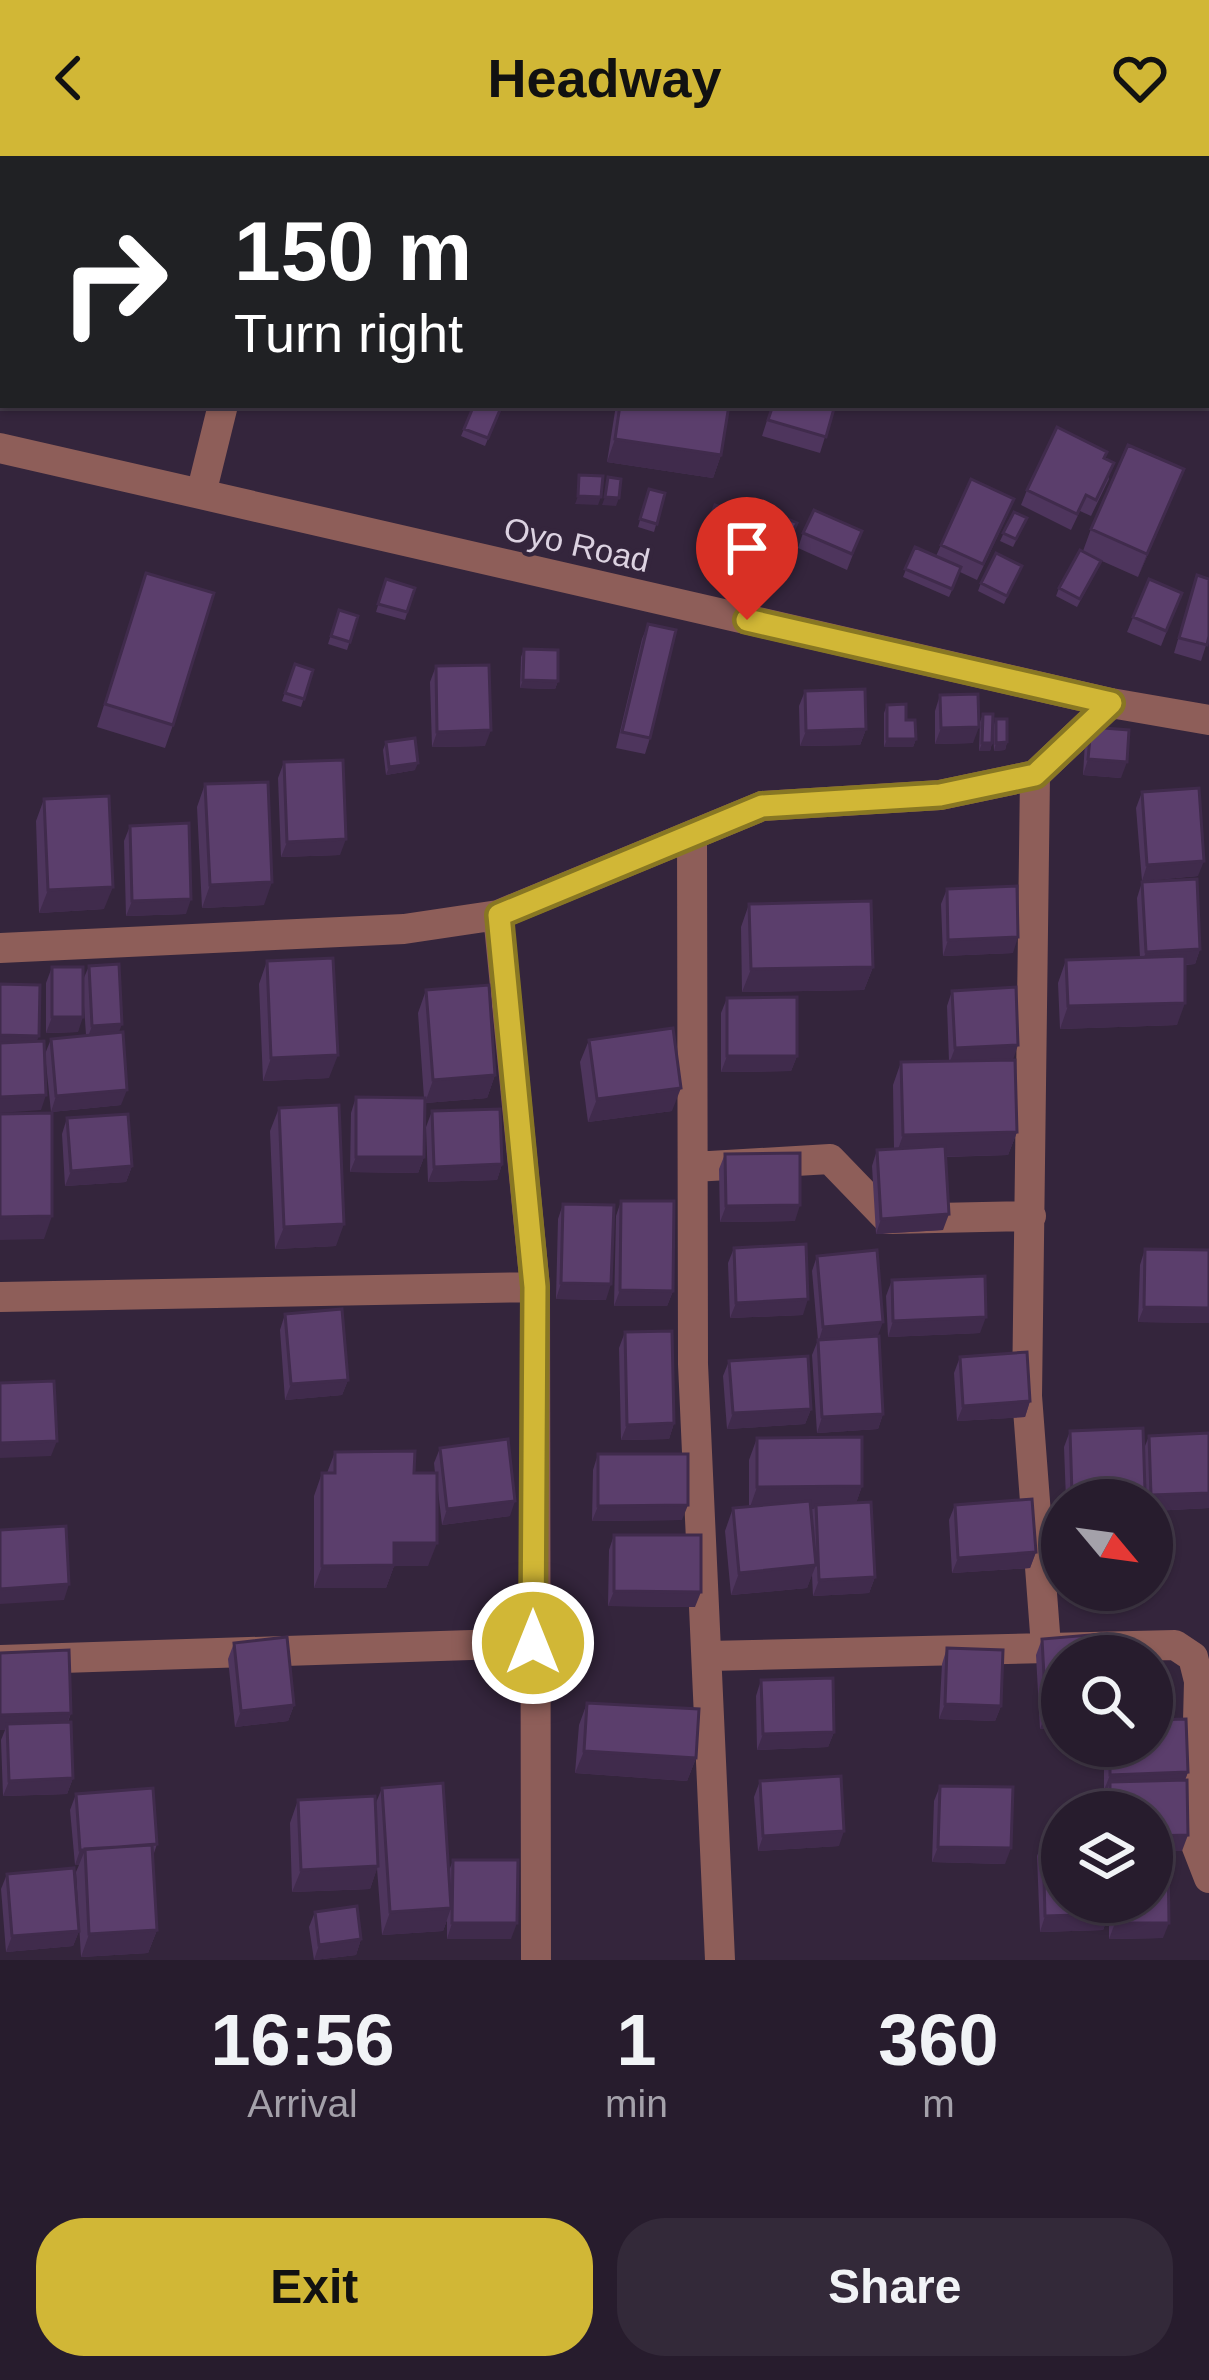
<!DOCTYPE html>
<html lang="en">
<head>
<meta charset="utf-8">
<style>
	:root { --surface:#271c2d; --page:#332939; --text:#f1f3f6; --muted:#a4a1aa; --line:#433a49; --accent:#d1b736 }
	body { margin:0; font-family:Helvetica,sans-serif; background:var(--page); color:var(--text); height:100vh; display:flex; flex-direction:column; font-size:45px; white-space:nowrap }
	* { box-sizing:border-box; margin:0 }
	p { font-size:39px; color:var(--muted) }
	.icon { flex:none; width:66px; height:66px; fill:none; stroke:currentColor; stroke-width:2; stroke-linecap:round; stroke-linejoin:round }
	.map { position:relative; height:1804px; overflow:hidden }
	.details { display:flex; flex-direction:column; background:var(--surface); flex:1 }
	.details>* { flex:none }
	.banner { position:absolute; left:0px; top:0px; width:1209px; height:252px; box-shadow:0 3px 9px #0004,0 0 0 3px var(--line); background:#202124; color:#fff; overflow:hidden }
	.needle { width:78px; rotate:119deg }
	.buttons { position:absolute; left:1041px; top:1323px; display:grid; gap:24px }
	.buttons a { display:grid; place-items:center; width:132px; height:132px; border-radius:50%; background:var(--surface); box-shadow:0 3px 9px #0004,0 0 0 3px var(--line); font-size:60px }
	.pin { position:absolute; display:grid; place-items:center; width:102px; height:102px; color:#fff; margin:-123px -51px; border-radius:50% 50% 50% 0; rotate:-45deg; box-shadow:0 0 12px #0007 }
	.pin .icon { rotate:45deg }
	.me { position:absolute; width:132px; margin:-66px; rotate:0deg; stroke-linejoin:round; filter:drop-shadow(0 0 9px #0008) }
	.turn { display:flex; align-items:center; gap:42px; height:252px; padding:0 36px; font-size:54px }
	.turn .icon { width:156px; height:156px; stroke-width:2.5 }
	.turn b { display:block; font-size:84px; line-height:102px }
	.eta { display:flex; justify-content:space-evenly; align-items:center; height:204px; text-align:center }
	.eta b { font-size:72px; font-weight:700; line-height:84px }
	.cta { display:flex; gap:24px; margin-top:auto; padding:24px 36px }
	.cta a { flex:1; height:138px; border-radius:48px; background:var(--accent); color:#111; font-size:48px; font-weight:700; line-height:138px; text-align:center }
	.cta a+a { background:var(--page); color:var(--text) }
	header { display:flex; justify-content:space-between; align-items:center; height:156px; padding:0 36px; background:var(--accent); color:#111; font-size:54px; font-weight:700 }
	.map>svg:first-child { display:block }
</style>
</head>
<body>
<header><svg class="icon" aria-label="back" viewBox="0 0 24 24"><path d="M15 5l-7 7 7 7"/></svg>Headway<svg class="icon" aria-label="heart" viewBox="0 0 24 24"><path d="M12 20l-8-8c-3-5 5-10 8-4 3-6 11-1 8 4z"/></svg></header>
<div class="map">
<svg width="1209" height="1804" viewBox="0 0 1209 1804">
	<rect width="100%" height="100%" fill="#34253c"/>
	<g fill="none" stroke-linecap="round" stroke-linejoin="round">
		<path stroke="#8e5e59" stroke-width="30" d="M307,3L308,0
			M0,292L1111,547L1209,564
			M201,338L223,249
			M1035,619L1027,1240L1046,1490
			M692,679L693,1208L720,1804
			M498,759L535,1131L536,1804
			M0,792L404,773L498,759L762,650L940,639L1035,619L1111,547
			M693,1011L830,1003L888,1063L1031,1060
			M0,1141L535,1131
			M708,1500L1175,1489L1193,1501L1199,1525L1195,1686L1209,1722
			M0,1504L533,1487"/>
	</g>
	<path fill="#4e355d" d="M253,0H279L278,3H265Z
		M474,249H502L485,290L461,280Z
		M616,249H729L721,299L713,322L607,306Z
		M772,249H835L820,297L762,280Z
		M1104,302L1109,323L1091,360L1080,355L1071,374L1021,349L1027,334Z
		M649,333L665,337L654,376L638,371Z
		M1175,336L1138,421L1093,401L1098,412L1077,451L1056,440L1059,432L1083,395L1091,373Z
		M715,349L745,360L731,399L701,388Z
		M1014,356L1027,362L1013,391L1000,385Z
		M1008,358L977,424L960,416L949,441L903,421L915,391L936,400L941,389Z
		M779,359L797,367L779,407L762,400Z
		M862,375L847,414L798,392L803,377Z
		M1022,410L1004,448L978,435L981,427Z
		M146,417L173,569L165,592L97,571Z
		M1197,419L1209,480L1201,505L1174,497Z
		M386,423L415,432L405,464L376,456Z
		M1149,423L1182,437L1161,490L1127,476Z
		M339,454L358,460L347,494L328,488Z
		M648,468L650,582L645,598L616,592L642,483Z
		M524,493L558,525L555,533L520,532L521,501Z
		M295,508L313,514L301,551L282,545Z
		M436,510L485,590L432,591L430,526Z
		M805,535L866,573L860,589L800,590L799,550Z
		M940,539L973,587L935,588V555Z
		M887,549L916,583L913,591H884V557Z
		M983,558L993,571L996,563L1007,586L1005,594L994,595L993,573L992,587L990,595H979L980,566Z
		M1091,571L1121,622L1083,619L1085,586Z
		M386,586L415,614L386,619L383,594Z
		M284,606L340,699L281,701L278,622Z
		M205,628L264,749L202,752L197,651Z
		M1142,636L1198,720L1142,725L1136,652Z
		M44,643L104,753L39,757L36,665Z
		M130,670L186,758L126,760L124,685Z
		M1142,726L1200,793L1195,808L1185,809L1177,869L1060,873L1058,827L1066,804L1140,802L1137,742Z
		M947,733L1013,797L943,800L941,748Z
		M749,748L873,811L864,834L742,836L741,771Z
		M267,805L329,922L263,925L259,828Z
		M89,810L119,876L121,949L51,956L45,898L51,883L86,879L83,835L78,876L46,877V827L52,811L83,824Z
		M426,834L495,919L487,942L425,947L424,1001L418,1017L350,1016L351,957L356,941L424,942L418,857Z
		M952,835L1013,904L1017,976L1008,999L946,1001L943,1074L876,1078L872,1010L877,994L894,993L893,929L901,906L949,905L947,850Z
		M727,842L797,900L791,915L721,916V857Z
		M589,884L672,955L588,966L580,906Z
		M279,952L336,1090L275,1093L270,975Z
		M432,955L502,1008L497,1024L428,1026L426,971Z
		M67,962L132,1010L126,1026L65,1030L62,978Z
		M725,998L795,1065L720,1066L719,1013Z
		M621,1045L673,1135L667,1150H614L616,1060Z
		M563,1048L606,1144L556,1143L558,1063Z
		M734,1092L803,1159L730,1162L728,1107Z
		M1145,1093L1209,1167L1138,1166L1140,1109Z
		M817,1100L878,1180L883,1258L878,1273L817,1277L812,1199L818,1184L812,1115Z
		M892,1124L980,1177L888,1181L886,1140Z
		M285,1158L348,1224L342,1239L285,1244L280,1174Z
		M625,1176L674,1267L669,1283L621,1284L619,1192Z
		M960,1201L1030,1245L1025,1261L957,1265L954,1217Z
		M729,1205L811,1253L805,1268L727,1273L723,1220Z
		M1070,1275L1142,1344H1066L1064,1291Z
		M1149,1280L1209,1352L1152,1355V1344H1145L1143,1295Z
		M757,1282L862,1330L856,1347L875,1421L869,1437L813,1440L812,1418L807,1432L731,1439L725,1375L733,1352L749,1351V1304Z
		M440,1292L510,1360L442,1369L437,1326L428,1410H394L386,1432H314V1340L322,1317H327L335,1296L414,1317H435L434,1307Z
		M598,1298L682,1364L592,1365L593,1314Z
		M955,1349L1036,1396L1030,1412L952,1417L949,1364Z
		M614,1379L695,1451L608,1450L609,1394Z
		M1042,1483L1062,1500V1572L1040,1573L1036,1499Z
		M234,1487L294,1549L288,1565L235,1571L228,1503Z
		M947,1492L1001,1550L995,1565L939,1563L942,1508Z
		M0,1497L71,1557L68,1566L73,1622L67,1638L3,1640L1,1584L5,1574Z
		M761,1524L834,1576L828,1591L757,1594L756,1540Z
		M587,1547L696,1602L687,1625L575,1617L579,1569Z
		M1104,1590H1152L1188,1616L1185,1624L1182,1695L1152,1656H1104V1641L1107,1634H1104Z
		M760,1625L839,1690L758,1695L754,1641Z
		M940,1630L1005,1708L932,1706L934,1645Z
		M382,1632L449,1715L453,1704L511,1783H447V1764L443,1775L382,1779L377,1712L370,1733L292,1736L290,1667L298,1644L375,1649Z
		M76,1638L157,1688L153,1700L157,1774L148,1797L81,1801L76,1716L79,1709H75L70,1654Z
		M1043,1685L1109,1758L1103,1774L1040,1776L1037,1700Z
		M7,1718L79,1775L73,1790L6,1796L1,1733Z
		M1109,1746H1152L1163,1782L1109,1783Z
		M315,1756L361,1783L356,1799L314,1804L309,1771Z"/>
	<path fill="#402b4c" d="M615,283L721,299L713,322L607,306Z
		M1184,313L1175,336L1138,421L1147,398Z
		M578,340L601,341L598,349L575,348Z
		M605,341L619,342L616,350L602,349Z
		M523,524L558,525L555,533L520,532Z
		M979,571L973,587L935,588L941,572Z
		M866,573L860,589L800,590L806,575Z
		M491,574L485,590L432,591L437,576Z
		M887,583H916L913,591H884Z
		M1007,586L1005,594L994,595L996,587Z
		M982,587H992L990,595H979Z
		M1088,603L1127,606L1121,622L1083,619Z
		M418,607L415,614L386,619L389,611Z
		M346,683L340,699L281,701L287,686Z
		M1204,705L1198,720L1142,725L1147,709Z
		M272,726L264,749L202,752L210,729Z
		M113,731L104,753L39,757L48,734Z
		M191,743L186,758L126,760L132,745Z
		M1018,781L1013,797L943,800L948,784Z
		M1200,793L1195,808L1140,811L1146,796Z
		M873,811L864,834L742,836L751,813Z
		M1185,847L1177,869L1060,873L1068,850Z
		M52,861H83L78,876L46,877Z
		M122,868L116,884L86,886L92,870Z
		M0,879L39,880L33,895H0Z
		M1018,889L1013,904L949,908L955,892Z
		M338,899L329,922L263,925L271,902Z
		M727,900H797L791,915L721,916Z
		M495,919L487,942L425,947L433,924Z
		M681,932L672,955L588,966L597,943Z
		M127,934L121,949L51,956L56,940Z
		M46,939L41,954L0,957V941Z
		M1017,976L1008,999L895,1002L903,979Z
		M356,1001H424L418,1017L350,1016Z
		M502,1008L497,1024L428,1026L434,1011Z
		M132,1010L126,1026L65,1030L71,1015Z
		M800,1049L795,1065L720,1066L726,1050Z
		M949,1058L943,1074L876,1078L881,1063Z
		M52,1060L44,1083L0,1084V1061Z
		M344,1068L336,1090L275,1093L284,1071Z
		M561,1127L611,1128L606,1144L556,1143Z
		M620,1134L673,1135L667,1150H614Z
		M808,1143L803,1159L730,1162L736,1147Z
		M1144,1151L1209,1152V1167L1138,1166Z
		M986,1161L980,1177L888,1181L893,1165Z
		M883,1166L877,1182L818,1187L823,1171Z
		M348,1224L342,1239L285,1244L291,1228Z
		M1030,1245L1025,1261L957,1265L963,1250Z
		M811,1253L805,1268L727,1273L733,1257Z
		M883,1258L878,1273L817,1277L822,1261Z
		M674,1267L669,1283L621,1284L627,1269Z
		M57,1285L51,1300L0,1302V1287Z
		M862,1330L854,1353L816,1349L814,1353L749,1354L757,1331Z
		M1145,1335L1142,1344H1070L1072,1338Z
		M1209,1337V1352L1152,1355V1344H1150L1151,1339Z
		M515,1345L510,1360L442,1369L447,1353Z
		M688,1349L682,1364L592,1365L598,1350Z
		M394,1387H437L428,1410H394L386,1432H314L322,1410Z
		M1036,1396L1030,1412L952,1417L958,1402Z
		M816,1409L807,1432L731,1439L739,1417Z
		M875,1421L869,1437L813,1440L819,1424Z
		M69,1428L64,1444L0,1448V1433Z
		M614,1435L701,1436L695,1451L608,1450Z
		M945,1548L1001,1550L995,1565L939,1563Z
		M294,1549L288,1565L235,1571L241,1555Z
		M1062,1556V1572L1040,1573L1046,1557Z
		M71,1557L65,1572L7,1568L5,1574H0V1559Z
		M834,1576L828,1591L757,1594L763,1578Z
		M584,1595L696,1602L687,1625L575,1617Z
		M1188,1616L1182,1632L1110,1626L1107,1634H1104L1110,1619Z
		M73,1622L67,1638L3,1640L9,1625Z
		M844,1675L839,1690L758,1695L763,1680Z
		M1188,1679L1182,1695H1152V1680Z
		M938,1691L1011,1692L1005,1708L932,1706Z
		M80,1694H85L79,1709H75Z
		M378,1710L370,1733L292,1736L301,1714Z
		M451,1752L443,1775L382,1779L390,1756Z
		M1109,1758L1103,1774L1040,1776L1045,1760Z
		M452,1767H517L511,1783H447Z
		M1115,1767H1169L1163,1782L1109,1783Z
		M157,1774L148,1797L81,1801L89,1778Z
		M79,1775L73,1790L6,1796L12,1780Z
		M361,1783L356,1799L314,1804L319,1789Z"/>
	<path fill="#5b3e6c" stroke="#402b4c" stroke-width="3" d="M155,0H245L254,3H154Z
		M344,0H397L396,3H343Z
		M409,0H437L436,3H408Z
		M704,0H781L779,3H703Z
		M867,0H902L900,3H866Z
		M474,249H502L488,282L464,273Z
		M620,249H729L721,299L615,283Z
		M773,249H835L826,281L768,264Z
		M1057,271L1107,296L1104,302L1114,307L1096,344L1086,339L1077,358L1027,334Z
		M1128,289L1184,313L1147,398L1091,373Z
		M579,319L603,320L601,341L578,340Z
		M608,321L621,323L619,342L605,341Z
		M971,323L1014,343L983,408L941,389Z
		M649,333L665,337L657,368L640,363Z
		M715,349L745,360L734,391L704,380Z
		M814,354L862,375L852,398L803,377Z
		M1014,356L1027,362L1016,383L1003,377Z
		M779,359L797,367L782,399L765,392Z
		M915,391L961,411L952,433L905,413Z
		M1080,394L1101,405L1080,443L1059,432Z
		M996,397L1022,410L1007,440L981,427Z
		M146,417L214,437L173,569L105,548Z
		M1197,419L1209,423V480L1207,489L1179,482Z
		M386,423L415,432L407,456L378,448Z
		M1149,423L1182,437L1166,475L1133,461Z
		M339,454L358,460L350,486L331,480Z
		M648,468L676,474L650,582L622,576Z
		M524,493L558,494V525L523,524Z
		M295,508L313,514L304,543L285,537Z
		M489,509L491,574L437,576L436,510Z
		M865,533L866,573L806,575L805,535Z
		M978,538L979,571L941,572L940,539Z
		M906,548V564H915L916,583H887V549Z
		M983,558H993L992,587H982Z
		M996,563H1007V586L996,587Z
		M1091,571L1129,574L1127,606L1088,603Z
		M415,582L418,607L389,611L386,586Z
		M343,604L346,683L287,686L284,606Z
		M268,626L272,726L210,729L205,628Z
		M1199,632L1204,705L1147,709L1142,636Z
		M109,640L113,731L48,734L44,643Z
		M189,667L191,743L132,745L130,670Z
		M1197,723L1200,793L1146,796L1142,726Z
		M1017,730L1018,781L948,784L947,733Z
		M871,745L873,811L751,813L749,748Z
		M1185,800V847L1068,850L1066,804Z
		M333,802L338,899L271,902L267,805Z
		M119,808L122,868L92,870L89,810Z
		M52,811H83V861H52Z
		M0,828L40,829L39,880L0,879Z
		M489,829L495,919L433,924L426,834Z
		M1016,831L1018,889L955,892L952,835Z
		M797,841V900H727V842Z
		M673,872L681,932L597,943L589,884Z
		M123,876L127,934L56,940L51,883Z
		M44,885L46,939L0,941V887Z
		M1015,904L1017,976L903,979L901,906Z
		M356,941L425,942L424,1001H356Z
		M339,949L344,1068L284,1071L279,952Z
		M500,953L502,1008L434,1011L432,955Z
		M52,957V1060L0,1061V958Z
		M128,958L132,1010L71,1015L67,962Z
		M945,990L949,1058L881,1063L877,994Z
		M800,997V1049L726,1050L725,998Z
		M621,1045H674L673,1135L620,1134Z
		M563,1048L614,1049L611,1128L561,1127Z
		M806,1088L808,1143L736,1147L734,1092Z
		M1145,1093L1209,1094V1152L1144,1151Z
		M877,1094L883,1166L823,1171L817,1100Z
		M985,1120L986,1161L893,1165L892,1124Z
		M342,1153L348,1224L291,1228L285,1158Z
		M672,1175L674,1267L627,1269L625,1176Z
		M879,1180L883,1258L822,1261L818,1184Z
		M1027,1196L1030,1245L963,1250L960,1201Z
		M808,1200L811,1253L733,1257L729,1205Z
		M54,1225L57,1285L0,1287V1227Z
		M1143,1272L1145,1335L1072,1338L1070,1275Z
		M1209,1277V1337L1151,1339L1149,1280Z
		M862,1281V1330L757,1331V1282Z
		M508,1283L515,1345L447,1353L440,1292Z
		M415,1295L414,1317H437V1387H394V1409L322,1410V1317H335V1296Z
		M598,1298H688V1349L598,1350Z
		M1032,1343L1036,1396L958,1402L955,1349Z
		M810,1345L816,1409L739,1417L733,1352Z
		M871,1346L875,1421L819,1424L816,1349Z
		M66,1370L69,1428L0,1433V1374Z
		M614,1379H701V1436L614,1435Z
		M1101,1478L1103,1500H1062V1556L1046,1557L1042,1483Z
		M287,1481L294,1549L241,1555L234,1487Z
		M947,1492L1003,1494L1001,1550L945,1548Z
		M69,1494L71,1557L0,1559V1497Z
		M833,1522L834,1576L763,1578L761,1524Z
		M587,1547L699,1553L696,1602L584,1595Z
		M1186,1563L1188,1616L1110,1619V1590H1152V1564Z
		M71,1566L73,1622L9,1625L7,1568Z
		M841,1620L844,1675L763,1680L760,1625Z
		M1187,1624L1188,1679L1152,1680V1656H1110V1626Z
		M443,1627L451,1752L390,1756L382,1632Z
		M940,1630L1013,1631L1011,1692L938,1691Z
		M153,1632L157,1688L80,1694L76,1638Z
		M375,1640L378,1710L301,1714L298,1644Z
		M1062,1684V1746H1108L1109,1758L1045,1760L1043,1685Z
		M152,1689L157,1774L89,1778L85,1693Z
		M1152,1699H1168L1169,1767H1115V1746H1152Z
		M453,1704H518L517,1767H452Z
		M74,1712L79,1775L12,1780L7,1718Z
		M357,1750L361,1783L319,1789L315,1756Z"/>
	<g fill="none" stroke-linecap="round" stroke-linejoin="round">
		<g stroke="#887723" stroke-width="30">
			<path id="route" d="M533,1487L535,1131L499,759L762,650L940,639L1035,619L1111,547L747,464"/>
		</g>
		<use href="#route" stroke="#d1b736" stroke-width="21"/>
	</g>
	<g text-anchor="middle" stroke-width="9" stroke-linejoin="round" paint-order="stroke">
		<g font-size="33" fill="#dcd2e1" stroke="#34253c">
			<text transform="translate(577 388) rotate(13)" y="12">Oyo Road</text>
		</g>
	</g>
</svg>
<div class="buttons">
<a><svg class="needle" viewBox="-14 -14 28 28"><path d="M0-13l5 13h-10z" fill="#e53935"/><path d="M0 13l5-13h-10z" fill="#a4a1aa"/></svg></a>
<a><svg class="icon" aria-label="search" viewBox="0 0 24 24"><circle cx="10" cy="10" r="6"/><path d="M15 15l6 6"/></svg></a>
<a><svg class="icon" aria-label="layers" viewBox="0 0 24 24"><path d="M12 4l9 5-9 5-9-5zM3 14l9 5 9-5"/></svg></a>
</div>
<div class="pin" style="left:747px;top:464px;background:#d93025"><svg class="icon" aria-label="arrive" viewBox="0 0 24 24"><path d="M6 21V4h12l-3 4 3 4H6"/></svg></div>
<svg class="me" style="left:533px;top:1487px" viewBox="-20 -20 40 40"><circle r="17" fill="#d1b736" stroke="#fff" stroke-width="3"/><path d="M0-11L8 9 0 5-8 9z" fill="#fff"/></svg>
<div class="banner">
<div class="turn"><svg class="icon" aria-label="right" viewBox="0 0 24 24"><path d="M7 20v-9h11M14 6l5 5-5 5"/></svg><div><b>150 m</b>Turn right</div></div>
</div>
</div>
<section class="details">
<div class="eta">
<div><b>16:56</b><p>Arrival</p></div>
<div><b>1</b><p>min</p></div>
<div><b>360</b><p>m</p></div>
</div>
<div class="cta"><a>Exit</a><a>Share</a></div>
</section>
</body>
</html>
